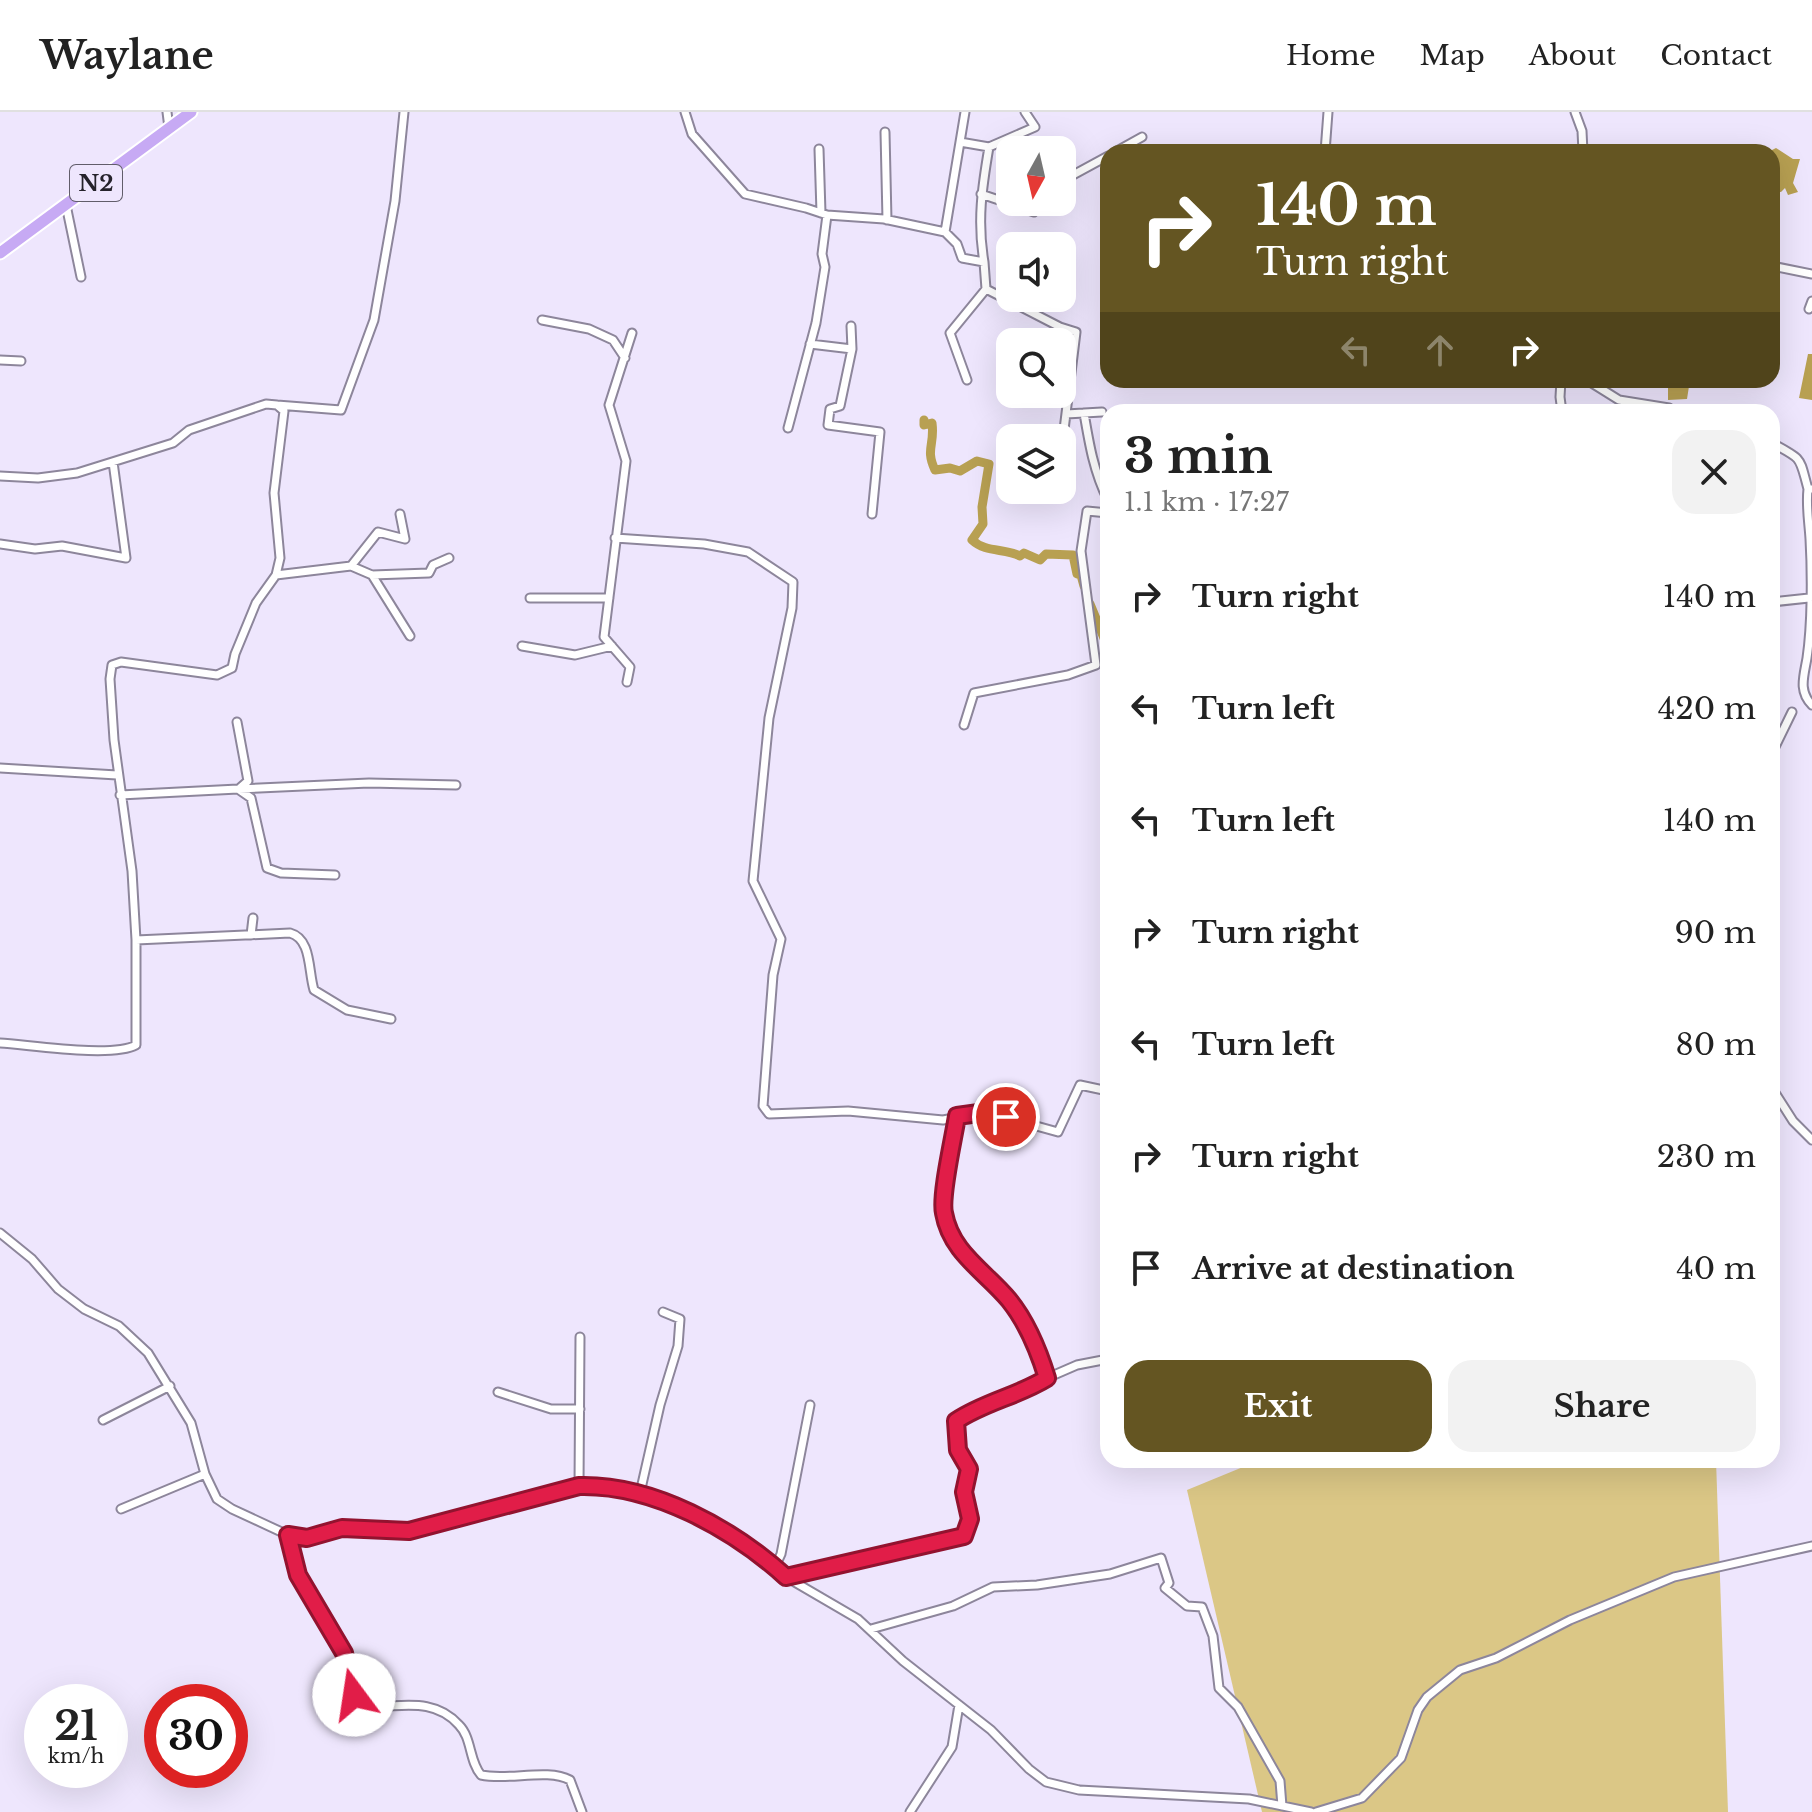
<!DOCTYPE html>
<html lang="en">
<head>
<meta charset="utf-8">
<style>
	:root { --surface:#fff; --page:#f2f2f2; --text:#222; --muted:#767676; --line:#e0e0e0; --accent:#645522 }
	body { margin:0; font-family:"Libre Baskerville",serif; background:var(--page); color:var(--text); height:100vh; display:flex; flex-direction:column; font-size:30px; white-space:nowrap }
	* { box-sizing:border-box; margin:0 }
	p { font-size:26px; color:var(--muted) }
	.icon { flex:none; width:44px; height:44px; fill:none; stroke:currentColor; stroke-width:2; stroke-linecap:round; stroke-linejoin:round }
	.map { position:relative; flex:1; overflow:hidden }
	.sheet { position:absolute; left:1100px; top:292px; width:680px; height:1064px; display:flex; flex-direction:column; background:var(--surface); border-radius:24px; box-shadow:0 8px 32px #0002 }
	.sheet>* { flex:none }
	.guide { position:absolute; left:1100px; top:32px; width:680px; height:244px; border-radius:24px; box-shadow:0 8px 32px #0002; background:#645522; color:#fff; overflow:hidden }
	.needle { width:52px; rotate:188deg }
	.controls { position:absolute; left:996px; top:24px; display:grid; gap:16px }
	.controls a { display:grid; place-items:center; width:80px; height:80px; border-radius:16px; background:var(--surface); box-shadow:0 8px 32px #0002; font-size:40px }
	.speed { position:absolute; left:24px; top:1572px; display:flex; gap:16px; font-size:40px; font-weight:700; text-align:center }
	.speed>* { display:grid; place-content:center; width:104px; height:104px; border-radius:50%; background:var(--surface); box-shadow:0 8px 32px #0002; line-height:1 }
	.speed small { font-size:20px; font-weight:400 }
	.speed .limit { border:12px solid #d22; background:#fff; color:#111 }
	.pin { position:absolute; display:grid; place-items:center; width:68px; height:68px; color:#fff; margin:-34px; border:4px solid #fff; border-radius:50%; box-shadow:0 2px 8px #0007 }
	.me { position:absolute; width:88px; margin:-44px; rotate:346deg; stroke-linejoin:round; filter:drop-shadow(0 0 6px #0008) }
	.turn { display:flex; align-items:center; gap:28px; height:168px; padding:0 24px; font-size:36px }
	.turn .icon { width:104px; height:104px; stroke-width:2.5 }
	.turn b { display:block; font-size:56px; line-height:68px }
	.lanes { display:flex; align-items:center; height:76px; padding:0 24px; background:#0003; justify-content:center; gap:40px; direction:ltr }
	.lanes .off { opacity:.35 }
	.round { display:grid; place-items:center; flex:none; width:84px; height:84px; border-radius:24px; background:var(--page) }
	.head { display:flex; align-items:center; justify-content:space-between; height:136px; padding:0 24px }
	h1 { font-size:48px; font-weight:700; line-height:60px }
	.action { display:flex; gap:16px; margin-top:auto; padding:16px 24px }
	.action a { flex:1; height:92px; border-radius:24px; background:var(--accent); color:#fff; font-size:32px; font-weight:700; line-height:92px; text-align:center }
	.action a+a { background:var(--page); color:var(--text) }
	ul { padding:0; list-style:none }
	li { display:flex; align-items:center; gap:24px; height:112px; padding:0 24px }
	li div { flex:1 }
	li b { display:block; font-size:30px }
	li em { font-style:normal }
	header { display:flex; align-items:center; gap:48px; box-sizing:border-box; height:112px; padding:0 40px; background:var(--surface); border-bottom:2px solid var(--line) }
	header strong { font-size:38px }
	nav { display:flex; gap:44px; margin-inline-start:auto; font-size:28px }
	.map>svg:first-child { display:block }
</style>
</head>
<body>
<header>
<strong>Waylane</strong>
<nav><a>Home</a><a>Map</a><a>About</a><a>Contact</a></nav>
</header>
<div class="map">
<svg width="1812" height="1700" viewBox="0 0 1812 1700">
	<rect width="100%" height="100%" fill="#eee6fd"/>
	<path fill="#dbc786" d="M1260,1348H1716L1728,1700H1262L1187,1378Z"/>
	<path fill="#b8a052" d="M1776,36L1793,47H1800L1793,71L1798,80L1788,83L1785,76L1781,80L1772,79V40H1768Z
		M1808,242H1812V288L1799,286Z
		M1668,268H1690L1687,287L1668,288Z"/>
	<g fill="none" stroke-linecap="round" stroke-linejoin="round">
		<path stroke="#b8a052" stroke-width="9" d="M924,308V313L932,311C935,333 925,337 935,358L950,356L960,359L977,349L989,352L982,395L983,412L972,428C986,441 1004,436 1020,444L1024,441L1040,448L1046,442L1073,443L1077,462L1081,463L1084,474
			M1090,492L1106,531L1108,530"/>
		<g stroke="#8d869b" stroke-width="11">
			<path id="minor" d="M167,0L169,16
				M685,0L692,22L745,82L806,96L827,103L884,107L945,120L957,132L962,146L984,150C977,109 982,76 989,35L960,30
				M1575,0L1582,19L1583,40
				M885,20L887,108
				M989,35L1035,15L1025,0
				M819,37L821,101
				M1115,40L1142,25
				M1325,40L1328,0
				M1062,69L1108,44
				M981,82L1034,100L1036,90
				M66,93L81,165
				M945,120L965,0
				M984,150L986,177L1060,215L1058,230
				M1772,154L1812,162
				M1809,197L1812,189
				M542,208L589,217L613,228L625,246
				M851,214L852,237
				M1060,215L1076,220L1062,334
				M810,232L852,237L840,294L830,297L828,313L880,320L872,402
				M0,248L21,249
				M967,268L950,221L986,177
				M1561,268L1560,285L1562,300
				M1587,268L1619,288L1669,296L1673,300
				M277,293L341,298L374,208L395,89L404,0
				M1084,301C1089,331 1094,361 1108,388
				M1066,302L1102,300
				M788,316L816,211L825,155L822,142L827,103
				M1772,331C1804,348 1799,345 1808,377
				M0,364L38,366L77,361L173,331L189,318L266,292L277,293L284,299L274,381L280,446L276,463L256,491L235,542L232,556L217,563L121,550L112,553L110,567L114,628L132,759L136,828L290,821C312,827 308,859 314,878L347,898L391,907
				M1812,377H1808C1806,394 1809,410 1810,427C1812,462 1812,512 1807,546C1804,564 1798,579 1812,593
				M400,402L405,427L378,420L351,454L372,463L429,461L433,453L449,446
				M615,426L704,432L748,440L793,470L792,496L769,606L753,769L781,827L773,863L763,994L769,1002L848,999L943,1008L986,1000L1058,1020L1080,973L1108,979
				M0,432L35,437L62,434L126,446L113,350
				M276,463L351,454
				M372,463L410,524
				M530,486H609
				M1772,490L1809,486
				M522,534L575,543L612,534
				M627,570L630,555L604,525L626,349L609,293L632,221
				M237,610L248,669L240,676
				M964,613L974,581L1068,563L1096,553L1081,439L1087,399L1108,401
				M1772,641L1792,600
				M0,656L117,663
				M239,677L369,671L456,673
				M120,683L238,677L251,686L267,756L281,761L335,763
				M251,823L253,806
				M0,931C31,933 112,946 136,933V828
				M1772,976L1793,1009L1812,1028
				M957,1004C954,1024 940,1085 943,1101C951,1141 985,1159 1009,1189C1026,1209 1039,1240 1047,1266
				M0,1121L32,1147L58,1177L84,1197L119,1214L148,1241L191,1311L205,1362L217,1387L232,1397L288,1423L307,1426L342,1416L409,1419L579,1374L596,1373L640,1381L724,1417L786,1465L858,1507L903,1549L991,1618L1029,1657L1046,1670L1079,1678L1249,1687L1311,1700
				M498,1280L551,1297H580
				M103,1308L170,1274
				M579,1374L580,1225
				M640,1381L660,1293L678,1234L680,1207L663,1200
				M121,1397L205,1362
				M288,1423C293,1443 297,1463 307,1481C319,1502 337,1521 345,1544C349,1558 349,1581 361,1590C380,1604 427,1577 459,1613C472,1626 469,1649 481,1663C509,1669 547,1656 570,1668L582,1700
				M775,1455L781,1442L810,1293
				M786,1465L964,1424L970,1407L964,1380L969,1357L958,1338L956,1309L969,1300L1027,1279L1047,1266L1077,1253L1108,1247
				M871,1517L953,1494L993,1475L1037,1473L1110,1462L1161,1446L1169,1471L1165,1476L1187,1494L1202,1495L1213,1524L1219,1576L1238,1595L1280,1669L1282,1694
				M910,1700L952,1635L959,1593
				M1316,1700L1362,1686L1401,1646L1418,1598L1427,1585L1460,1558L1496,1546L1570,1508L1674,1465L1812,1434"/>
		</g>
		<g stroke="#fff" stroke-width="15">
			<path id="trunk" d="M0,141L191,0"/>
		</g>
		<use href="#minor" stroke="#fff" stroke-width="7"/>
		<use href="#trunk" stroke="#c7aaf4" stroke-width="11"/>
	</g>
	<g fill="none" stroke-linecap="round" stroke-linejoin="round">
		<g stroke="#92132f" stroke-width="20">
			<path id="route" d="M354,1583L344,1541L298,1463L288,1423L307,1426L342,1416L409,1419L579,1374C653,1372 733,1417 786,1465L964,1424L970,1407L964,1380L969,1357L958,1338L956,1309C984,1290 1018,1284 1047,1266C1039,1240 1026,1209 1009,1188C985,1159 951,1141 944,1101C940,1084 954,1024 957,1004L986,1000L1006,1005"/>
		</g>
		<use href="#route" stroke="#e11d48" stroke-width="14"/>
	</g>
	<g text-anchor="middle" stroke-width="8" stroke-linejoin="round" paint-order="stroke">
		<rect fill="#eee6fd" stroke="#615d6a" stroke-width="2" x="70" y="53" width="52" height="36" rx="6"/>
		<g font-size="22" font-weight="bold" fill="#25222b">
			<text x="96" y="79">N2</text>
		</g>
	</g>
</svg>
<div class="controls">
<a><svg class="needle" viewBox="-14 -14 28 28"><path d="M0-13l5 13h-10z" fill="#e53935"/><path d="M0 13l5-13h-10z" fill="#767676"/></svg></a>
<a><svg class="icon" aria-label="sound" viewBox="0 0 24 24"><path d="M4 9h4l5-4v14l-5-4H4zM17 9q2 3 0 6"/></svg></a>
<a><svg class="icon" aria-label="search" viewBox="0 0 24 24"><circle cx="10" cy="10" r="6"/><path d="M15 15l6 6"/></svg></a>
<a><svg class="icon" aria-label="layers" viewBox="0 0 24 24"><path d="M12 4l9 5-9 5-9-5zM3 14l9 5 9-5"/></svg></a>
</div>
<div class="speed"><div>21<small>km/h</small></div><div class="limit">30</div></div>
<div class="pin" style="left:1006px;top:1005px;background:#d93025"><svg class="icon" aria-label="arrive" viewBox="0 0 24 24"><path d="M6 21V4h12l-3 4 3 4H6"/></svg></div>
<svg class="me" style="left:354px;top:1583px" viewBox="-20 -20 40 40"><circle r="19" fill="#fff"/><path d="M0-13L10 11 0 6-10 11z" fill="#e11d48"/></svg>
<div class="guide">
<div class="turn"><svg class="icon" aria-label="right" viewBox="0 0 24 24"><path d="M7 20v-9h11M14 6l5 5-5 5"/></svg><div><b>140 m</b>Turn right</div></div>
<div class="lanes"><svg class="icon off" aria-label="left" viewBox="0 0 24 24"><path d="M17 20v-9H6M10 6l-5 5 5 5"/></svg><svg class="icon off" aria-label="ahead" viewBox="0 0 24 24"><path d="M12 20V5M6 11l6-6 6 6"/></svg><svg class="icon" aria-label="right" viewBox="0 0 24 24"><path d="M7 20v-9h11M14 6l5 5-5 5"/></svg></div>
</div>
<section class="sheet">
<div class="head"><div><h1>3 min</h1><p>1.1 km · 17:27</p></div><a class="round"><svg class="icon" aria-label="close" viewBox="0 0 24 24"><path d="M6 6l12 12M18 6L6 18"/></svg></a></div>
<ul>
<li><svg class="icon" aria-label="right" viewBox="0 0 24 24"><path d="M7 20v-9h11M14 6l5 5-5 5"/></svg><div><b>Turn right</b></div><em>140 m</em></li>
<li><svg class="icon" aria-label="left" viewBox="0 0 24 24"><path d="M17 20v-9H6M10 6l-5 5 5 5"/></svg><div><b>Turn left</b></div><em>420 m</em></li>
<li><svg class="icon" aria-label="left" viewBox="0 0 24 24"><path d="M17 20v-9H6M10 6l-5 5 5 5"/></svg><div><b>Turn left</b></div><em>140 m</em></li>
<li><svg class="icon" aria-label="right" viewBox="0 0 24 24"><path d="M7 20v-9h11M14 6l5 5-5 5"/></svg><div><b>Turn right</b></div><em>90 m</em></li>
<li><svg class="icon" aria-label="left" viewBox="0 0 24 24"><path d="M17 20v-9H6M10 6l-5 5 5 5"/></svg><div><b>Turn left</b></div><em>80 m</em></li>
<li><svg class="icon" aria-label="right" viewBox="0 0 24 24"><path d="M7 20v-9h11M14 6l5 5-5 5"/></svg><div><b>Turn right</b></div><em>230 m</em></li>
<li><svg class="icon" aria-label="arrive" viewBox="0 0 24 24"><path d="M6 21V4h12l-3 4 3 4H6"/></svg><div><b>Arrive at destination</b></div><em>40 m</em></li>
</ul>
<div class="action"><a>Exit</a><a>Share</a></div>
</section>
</div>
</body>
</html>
